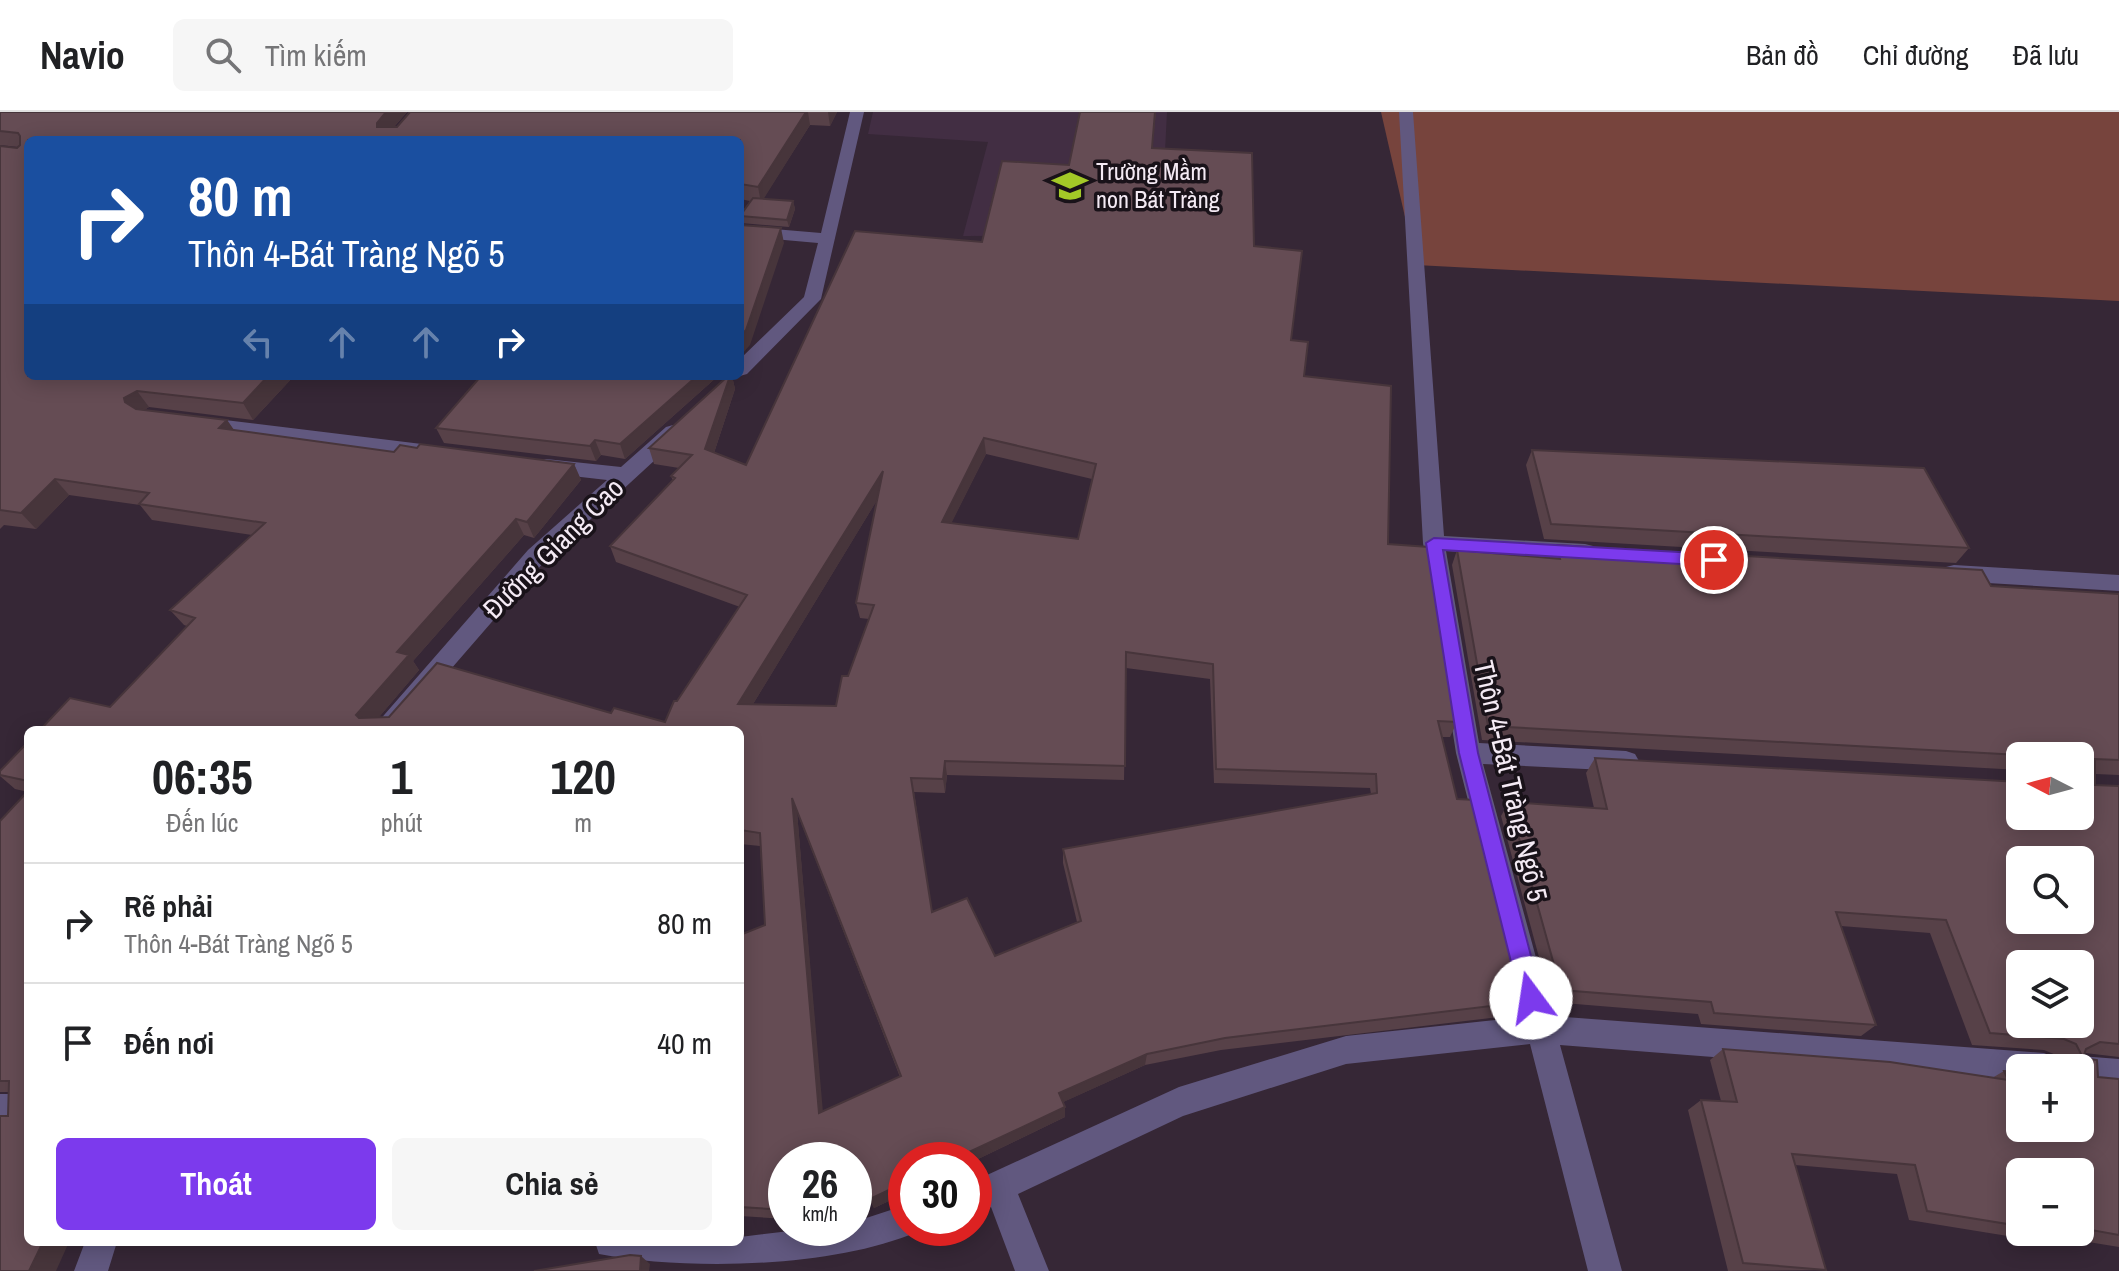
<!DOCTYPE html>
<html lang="vi">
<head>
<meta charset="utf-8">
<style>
	:root { --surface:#fff; --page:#f6f6f6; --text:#202124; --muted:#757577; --line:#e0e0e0; --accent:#7c3aed }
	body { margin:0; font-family:"Archivo Narrow",sans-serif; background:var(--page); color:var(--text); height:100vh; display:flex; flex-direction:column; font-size:30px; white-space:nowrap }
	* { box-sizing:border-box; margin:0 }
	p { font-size:26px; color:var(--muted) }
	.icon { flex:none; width:44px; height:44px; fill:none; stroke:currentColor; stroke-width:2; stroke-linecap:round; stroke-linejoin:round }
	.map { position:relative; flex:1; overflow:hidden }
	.panel { position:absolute; left:24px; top:614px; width:720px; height:520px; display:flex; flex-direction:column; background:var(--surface); border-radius:12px; box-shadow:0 4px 20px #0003 }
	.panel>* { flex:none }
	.top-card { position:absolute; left:24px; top:24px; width:720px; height:244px; border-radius:12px; box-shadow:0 4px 20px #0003; background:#1a4fa0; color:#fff; overflow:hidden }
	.needle { width:52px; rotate:276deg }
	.buttons { position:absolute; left:2006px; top:630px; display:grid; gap:16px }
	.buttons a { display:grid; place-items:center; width:88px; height:88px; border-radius:12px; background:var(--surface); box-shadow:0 4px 20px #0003; font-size:40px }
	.speed { position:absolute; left:768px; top:1030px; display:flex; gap:16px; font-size:40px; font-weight:700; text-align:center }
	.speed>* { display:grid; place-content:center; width:104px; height:104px; border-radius:50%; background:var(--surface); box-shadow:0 4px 20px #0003; line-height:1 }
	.speed small { font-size:20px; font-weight:400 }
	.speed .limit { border:12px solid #d22; background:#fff; color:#111 }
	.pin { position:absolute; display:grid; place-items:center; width:68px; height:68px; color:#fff; margin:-34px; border:4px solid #fff; border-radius:50%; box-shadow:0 2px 8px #0007 }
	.me { position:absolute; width:88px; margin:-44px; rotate:346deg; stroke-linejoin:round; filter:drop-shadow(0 0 6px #0008) }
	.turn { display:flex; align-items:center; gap:28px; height:168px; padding:0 32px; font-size:36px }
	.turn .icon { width:104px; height:104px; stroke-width:2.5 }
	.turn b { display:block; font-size:56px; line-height:68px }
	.lanes { display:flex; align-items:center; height:76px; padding:0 32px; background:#0003; justify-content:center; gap:40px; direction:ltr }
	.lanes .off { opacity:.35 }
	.eta { display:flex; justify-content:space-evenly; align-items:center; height:136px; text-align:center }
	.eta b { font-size:48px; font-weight:700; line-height:56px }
	.cta { display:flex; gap:16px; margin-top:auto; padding:16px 32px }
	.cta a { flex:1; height:92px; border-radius:12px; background:var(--accent); color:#fff; font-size:32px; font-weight:700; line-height:92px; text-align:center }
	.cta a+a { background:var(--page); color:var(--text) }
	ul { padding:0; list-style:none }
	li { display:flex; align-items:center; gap:24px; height:120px; padding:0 32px; border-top:2px solid var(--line) }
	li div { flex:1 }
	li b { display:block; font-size:30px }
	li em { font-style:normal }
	header { display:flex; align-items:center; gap:48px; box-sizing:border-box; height:112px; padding:0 40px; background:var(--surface); border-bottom:2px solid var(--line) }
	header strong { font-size:38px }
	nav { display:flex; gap:44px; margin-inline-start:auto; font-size:28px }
	.search { width:560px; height:72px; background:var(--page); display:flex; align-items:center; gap:20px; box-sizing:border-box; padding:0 28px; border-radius:12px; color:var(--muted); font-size:30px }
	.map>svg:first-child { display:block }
</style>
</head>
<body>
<header>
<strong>Navio</strong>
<div class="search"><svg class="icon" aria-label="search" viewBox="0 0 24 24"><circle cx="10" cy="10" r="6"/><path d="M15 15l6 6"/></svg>Tìm kiếm</div>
<nav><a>Bản đồ</a><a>Chỉ đường</a><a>Đã lưu</a></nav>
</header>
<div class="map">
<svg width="2119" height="1159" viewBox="0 0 2119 1159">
	<rect width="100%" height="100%" fill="#362736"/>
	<path fill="#422e43" d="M873,0H1167L1161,119L1118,123L963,124L988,30L868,22Z"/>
	<path fill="#77443d" d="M1381,0H2119V189L1416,153Z"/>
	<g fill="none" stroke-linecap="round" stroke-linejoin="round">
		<path fill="#61587f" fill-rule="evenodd" d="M850,0H864L821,187L747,262L740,264V247L804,185L818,131L740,124V114L821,121Z
			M1399,0H1413L1444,424L1585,432L1593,434L1596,440L1593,446L1585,448L1446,439L1479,631L1626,639L1635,642L1639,649L1635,656L1626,659L1483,652L1552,904L2044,941L2055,946L2059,956H2020V969L1560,933L1622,1159H1588L1530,932L1346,952L1183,1004L1018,1082L1049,1159H1015L991,1095L974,1102V1069L1179,975L1346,924L1523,905L1456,641L1423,431Z
			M200,305L430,333L440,340L430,347L193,316L190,311L193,306Z
			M673,313L680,315L683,320L680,325L544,450L398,618H371L528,438L607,368L546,361L536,354L539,349L546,347L621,355L666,315Z
			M1954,453L2119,463V479L1954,469L1946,467L1943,461L1946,455Z
			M2080,944L2119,947V977L2080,974V956H2066L2069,949Z
			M0,982H28V1012H0Z
			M906,1093V1116H919L917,1120C832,1156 687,1159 599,1142L595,1130H740V1125L815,1116H854V1110Z
			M85,1130H117L108,1159H74Z"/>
	</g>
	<path fill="#574148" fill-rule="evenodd" d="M0,0H407L394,15H397L410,0H837L830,14L810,13L763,87L793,89L795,97L789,115L741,111L740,103L750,89L740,87V28H28V264H294L253,308L149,295L144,298L227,308L234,318L394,340L400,333L417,336L420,332L574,352L581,368L534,426L524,423L413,549L419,558L379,605H389L437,551L611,601L614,596L665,610L674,589H677L740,495L616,450L610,434L673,369L671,364L679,356L654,352L649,336L728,264H732L735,277L714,341L746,353L855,119L982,130L1002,49L1069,53L1080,0H1156L1152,36L1252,41L1254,134L1302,139L1291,228L1308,230L1304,264L1391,274L1388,432L1429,435L1457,610L1450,625H1442L1457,687L1476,688L1524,875L1516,888L1506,887L1508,892L1499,905L1221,938L1145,953L1063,990L1065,995V1005L974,1049L906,1048V1081L874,1096L871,1090L854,1093V1048H786V1107L740,1104V823L765,813L760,734L740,732V618H40L70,586L110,595L187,514L184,513L170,498L252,423L152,408L140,393L69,383L36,417L4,413L0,417V34L17,36L18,35L0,33ZM986,342L1092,367L1078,427L951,411ZM877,388L856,491L860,506L869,507L848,564H842L836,594L753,592ZM1126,556L1210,567L1214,671L1370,676L1371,682L1063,737V751L1077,810L995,844L967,786L932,800L914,680L945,681L947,663L1124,668ZM797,700L900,965L822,999Z
		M718,264L625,347L601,343L596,349L444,331L436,316Z
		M1532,338L1969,436L1956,451L1544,427L1526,353Z
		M1557,433L1991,474L2119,482V663L2095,662V673L2119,674V945L2085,941L2083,946L2098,965L2119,967V1135L2033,1121L2020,1126L1909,1108L1897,1062L1795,1053L1826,1158L1728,1159L1688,998L1701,988L1721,989L1710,948L1723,937L1992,966L2004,959L2020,960V1016L2080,956H2028L2042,948H2058L2056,943L2044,938L1972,933L1930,821L1841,814L1876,913L1861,924L1701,912L1698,902L1551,890L1501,704L1509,690L1594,696L1586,661L1595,646L2020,704L2080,644H2020V658L1482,628L1452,453L1457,438L1551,446ZM2020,1060H2080V1120H2020Z
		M28,630V1130L8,1004L9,980H0V709L28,680L15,677L0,664V659Z"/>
	<path fill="#47353b" d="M386,0H407L384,26L377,15V11Z
		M806,0H808L810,13L761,91L758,75Z
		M828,0H837L830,14Z
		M793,89L795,97L789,115L787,108Z
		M781,116L784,131L750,233L740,244V225Z
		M268,264H294L253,308L243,291Z
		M697,264H718L625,347L620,332Z
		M730,264H732L735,277L710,353L705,337Z
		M137,279L149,295L137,302L125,290L124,286Z
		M227,308L238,324L219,316Z
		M984,326L986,342L944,426L942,410Z
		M595,328L601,343L596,349L590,334Z
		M574,352L581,368L534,426L527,410Z
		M883,359L885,375L744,607L738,592Z
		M55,367L69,383L36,417L21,401Z
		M516,407L524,423L413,549L419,558L368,618L356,603L397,540Z
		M945,649L947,663L945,681L943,667Z
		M792,686L797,700L824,1012L819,1001Z
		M1147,942L1145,953L1059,992V981Z
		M1065,995V1005L974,1049L952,1048Z
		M906,1070V1081L874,1096L871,1090L854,1093V1083Z
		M43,1130H69L56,1159H29Z
		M641,1144L650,1152L649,1159H640Z"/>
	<path fill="#654c54" stroke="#47353b" stroke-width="2" fill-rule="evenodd" d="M0,0H386L377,11V15H397L410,0H806L758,75L740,72V28H28V264H268L243,291L137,279L124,286L125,290L136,297L227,308L219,316L394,340L400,333L417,336L420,332L574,352L527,410L516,407L397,540L409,543L356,603L359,606L389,605L437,551L611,601L614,596L665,610L674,589H677L747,483L610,434L675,366L671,364L692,343L649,336L728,264H730L705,337L746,353L855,119L982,130L1002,49L1069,53L1080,0H1155L1152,36L1252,41L1254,134L1302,139L1291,228L1308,230L1304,264L1391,274L1388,432L1429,435L1457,610L1438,609L1457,687L1476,688L1524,875L1503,874L1508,892L1225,926L1147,942L1059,981L1065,995L952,1048H906V1070L870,1087L868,1080L854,1083V1048H786V1098L740,1095V823L765,813L760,721L740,718V618H40L70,586L110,595L195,506L170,498L265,411L139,392L149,381L55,367L21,401L0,398V34L17,36L20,33V24L18,21L0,19ZM984,326L1096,352L1078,427L942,410ZM883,359L856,491L874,493L848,564H842L836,594L738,592ZM1126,540L1213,552L1216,657L1376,662L1377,681L1063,737L1081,809L995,844L967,786L932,800L911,666L943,667L945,649L1125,654ZM792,686L901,964L819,1001Z
		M753,86L793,89L787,108L740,104Z
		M740,113L781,116L746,218L740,225Z
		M481,264H697L620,332L595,328L590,334L436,316Z
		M1532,338L1924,356L1969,436L1551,412Z
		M1557,433L1982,458L1991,474L2119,482V648L2095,647V673L2119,674V932L2100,930L2086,937L2083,946L2097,948L2098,965L2119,967V1123L2080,1116V1060H2020V1114L1927,1099L1915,1053L1792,1042L1826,1158L1743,1151L1701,988L1737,990L1723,937L1890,950L2008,968L2004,959L2020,960V1016H2080V956H2042V948H2079L2082,944L2076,932L2064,927L1990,921L1946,808L1836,800L1876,913L1714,901L1711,890L1561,878L1509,690L1607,697L1595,646L2020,670V704H2080V644H2038L1488,614L1457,438L1560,447ZM2020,748H2080V808H2020ZM2020,852H2080V912H2020Z
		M28,630V669L0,663V659Z
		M28,679V1130H43L29,1159H0V1004H8L9,969H0V709Z
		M630,1143L641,1144L640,1159H534Z"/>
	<path fill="#7c3aed" stroke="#51269a" stroke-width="2" d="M1434,426L1714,442L1723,448L1714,454L1443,438L1478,641L1542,886L1539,893L1531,896L1523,893L1520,886L1459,641L1426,431Z"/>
	<defs>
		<g id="school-bare" transform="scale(2.76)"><path d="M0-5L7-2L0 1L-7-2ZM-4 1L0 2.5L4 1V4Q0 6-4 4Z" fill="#a3c927" stroke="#191219" stroke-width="2.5" paint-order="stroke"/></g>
	</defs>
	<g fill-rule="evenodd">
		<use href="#school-bare" x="1070" y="74"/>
	</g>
	<g text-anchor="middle" stroke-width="7" stroke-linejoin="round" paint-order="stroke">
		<g font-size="24" fill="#f4eaf4" stroke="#191219" text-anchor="start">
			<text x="1096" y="68">Trường Mầm<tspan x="1096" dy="28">non Bát Tràng</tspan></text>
		</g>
		<g font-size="28" fill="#f4eaf4" stroke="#191219">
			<text transform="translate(553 436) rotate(-45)" y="10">Đường Giang Cao</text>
			<text transform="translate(1511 669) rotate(77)" y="10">Thôn 4-Bát Tràng Ngõ 5</text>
		</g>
	</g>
</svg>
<div class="buttons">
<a><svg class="needle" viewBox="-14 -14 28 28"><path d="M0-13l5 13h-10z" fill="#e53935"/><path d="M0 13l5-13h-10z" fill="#757577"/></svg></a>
<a><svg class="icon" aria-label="search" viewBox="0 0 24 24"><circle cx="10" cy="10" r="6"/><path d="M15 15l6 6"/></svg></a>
<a><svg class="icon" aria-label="layers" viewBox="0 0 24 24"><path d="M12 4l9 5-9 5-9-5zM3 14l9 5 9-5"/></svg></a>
<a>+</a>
<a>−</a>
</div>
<div class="speed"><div>26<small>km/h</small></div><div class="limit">30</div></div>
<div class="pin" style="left:1714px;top:448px;background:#d93025"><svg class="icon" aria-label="arrive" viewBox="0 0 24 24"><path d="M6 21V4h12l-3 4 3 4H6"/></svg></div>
<svg class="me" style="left:1531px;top:886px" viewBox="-20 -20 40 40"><circle r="19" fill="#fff"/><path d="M0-13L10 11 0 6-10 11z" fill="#7c3aed"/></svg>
<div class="top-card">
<div class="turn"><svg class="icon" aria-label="right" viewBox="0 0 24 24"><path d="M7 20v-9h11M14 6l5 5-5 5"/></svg><div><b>80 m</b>Thôn 4-Bát Tràng Ngõ 5</div></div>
<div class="lanes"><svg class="icon off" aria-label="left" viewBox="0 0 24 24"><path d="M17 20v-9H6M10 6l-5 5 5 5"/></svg><svg class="icon off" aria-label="ahead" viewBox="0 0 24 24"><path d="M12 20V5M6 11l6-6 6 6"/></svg><svg class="icon off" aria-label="ahead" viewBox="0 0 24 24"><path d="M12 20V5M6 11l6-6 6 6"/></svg><svg class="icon" aria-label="right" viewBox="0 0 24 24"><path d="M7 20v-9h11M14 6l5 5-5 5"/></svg></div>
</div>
<section class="panel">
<div class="eta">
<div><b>06:35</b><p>Đến lúc</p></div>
<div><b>1</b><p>phút</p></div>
<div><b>120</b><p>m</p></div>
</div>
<ul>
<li><svg class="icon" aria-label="right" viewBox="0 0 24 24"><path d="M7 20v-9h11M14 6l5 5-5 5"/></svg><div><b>Rẽ phải</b><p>Thôn 4-Bát Tràng Ngõ 5</p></div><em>80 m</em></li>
<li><svg class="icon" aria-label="arrive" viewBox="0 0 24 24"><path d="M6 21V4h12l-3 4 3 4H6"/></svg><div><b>Đến nơi</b></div><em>40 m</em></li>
</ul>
<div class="cta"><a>Thoát</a><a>Chia sẻ</a></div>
</section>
</div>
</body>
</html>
